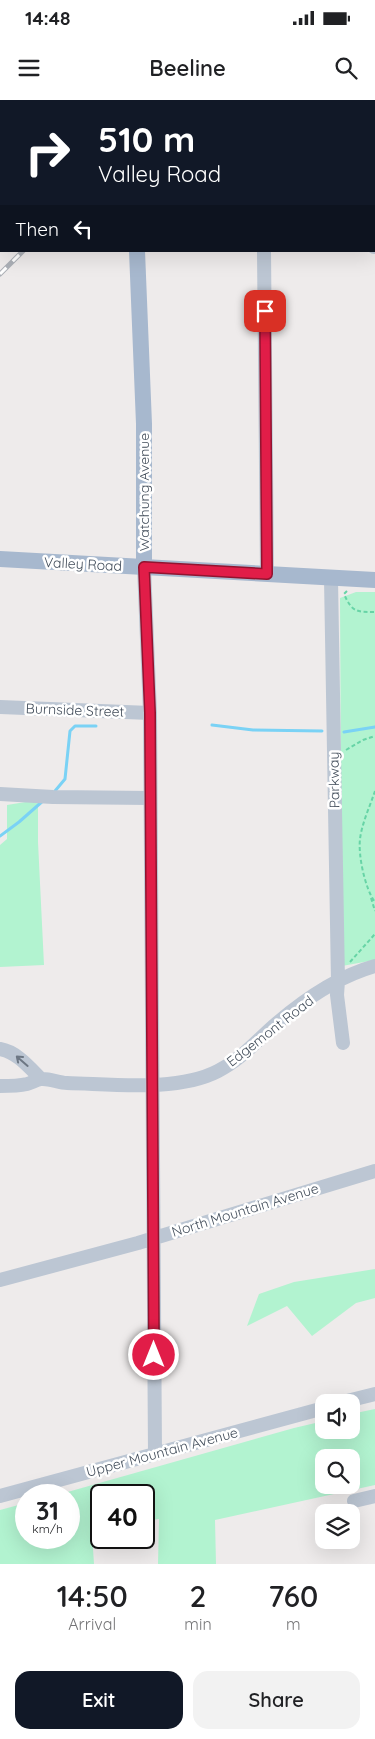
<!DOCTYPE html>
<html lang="en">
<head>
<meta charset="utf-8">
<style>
	:root { --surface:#fff; --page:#f2f2f2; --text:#202124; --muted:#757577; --accent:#111827 }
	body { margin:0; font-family:Quicksand,sans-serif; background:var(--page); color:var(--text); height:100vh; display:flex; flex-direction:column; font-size:19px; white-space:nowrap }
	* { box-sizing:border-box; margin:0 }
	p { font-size:16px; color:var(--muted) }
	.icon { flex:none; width:28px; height:28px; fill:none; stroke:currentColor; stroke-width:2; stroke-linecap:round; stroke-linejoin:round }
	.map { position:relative; height:1464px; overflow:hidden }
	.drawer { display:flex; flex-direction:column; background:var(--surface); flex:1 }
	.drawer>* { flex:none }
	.banner { position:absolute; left:0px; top:0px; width:375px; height:152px; box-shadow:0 5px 20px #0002; background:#111827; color:#fff; overflow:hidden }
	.tools { position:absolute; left:315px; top:1294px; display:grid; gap:10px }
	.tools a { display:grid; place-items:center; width:45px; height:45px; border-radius:10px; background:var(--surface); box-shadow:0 5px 20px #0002; font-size:25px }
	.speed { position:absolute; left:15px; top:1384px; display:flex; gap:10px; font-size:25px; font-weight:700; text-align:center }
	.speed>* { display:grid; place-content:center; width:65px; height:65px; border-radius:50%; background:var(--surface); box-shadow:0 5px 20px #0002; line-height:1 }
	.speed small { font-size:12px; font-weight:400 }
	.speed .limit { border:2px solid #111; border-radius:8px; background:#fff; color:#111 }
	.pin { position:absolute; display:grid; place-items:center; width:42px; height:42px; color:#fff; margin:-21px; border-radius:10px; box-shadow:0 2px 8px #0006 }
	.me { position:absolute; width:55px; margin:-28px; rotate:0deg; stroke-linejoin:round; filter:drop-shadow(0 0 4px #0008) }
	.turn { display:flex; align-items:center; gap:18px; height:105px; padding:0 15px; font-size:22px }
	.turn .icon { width:65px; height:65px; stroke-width:2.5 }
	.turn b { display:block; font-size:35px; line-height:42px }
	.then { display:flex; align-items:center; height:48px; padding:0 15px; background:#0003; gap:10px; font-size:19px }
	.eta { display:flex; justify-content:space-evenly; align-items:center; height:85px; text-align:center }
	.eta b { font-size:30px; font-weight:600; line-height:35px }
	.action { display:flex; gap:10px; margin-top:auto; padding:10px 15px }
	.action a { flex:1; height:58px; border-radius:15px; background:var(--accent); color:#fff; font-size:20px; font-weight:600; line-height:58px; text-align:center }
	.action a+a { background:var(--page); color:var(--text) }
	.status { display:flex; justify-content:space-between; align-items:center; height:35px; padding:0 25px; background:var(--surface); direction:ltr }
	.status svg { height:14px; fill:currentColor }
	header { display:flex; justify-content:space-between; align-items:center; height:65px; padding:0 15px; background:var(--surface); font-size:22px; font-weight:600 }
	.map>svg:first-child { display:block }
</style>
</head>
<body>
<div class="status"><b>14:48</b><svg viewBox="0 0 49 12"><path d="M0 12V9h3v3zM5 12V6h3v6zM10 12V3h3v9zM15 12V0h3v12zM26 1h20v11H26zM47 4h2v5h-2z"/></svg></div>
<header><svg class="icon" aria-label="menu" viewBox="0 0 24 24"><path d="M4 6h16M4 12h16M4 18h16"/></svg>Beeline<svg class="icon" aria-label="search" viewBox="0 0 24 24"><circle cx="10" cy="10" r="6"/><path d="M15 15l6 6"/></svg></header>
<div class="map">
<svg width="375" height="1464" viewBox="0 0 375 1464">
	<rect width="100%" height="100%" fill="#eeebeb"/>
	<path fill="#b2f3d0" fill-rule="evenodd" d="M356,492H375V860L342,866L340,498Z
		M38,700V742L44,865L0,867V745L7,739V705Z
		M375,1169V1198L356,1203L312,1236L287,1206L247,1226L259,1194L294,1182Z
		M375,1309V1385L215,1420L216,1464H158L159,1419L144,1421V1395H101V1430L92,1433L94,1464H0V1410L26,1403V1438H69V1395H57L294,1328L324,1321V1330H351V1314ZM324,1358H351V1385H324Z"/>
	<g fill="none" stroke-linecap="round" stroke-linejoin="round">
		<path stroke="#7ad2f5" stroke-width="3" d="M212,625L253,630L322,631
			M344,632L375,627
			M55,691L65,679L70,631L75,626H96
			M0,736L19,722L44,700"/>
		<path stroke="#67d4a6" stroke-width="2" stroke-dasharray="4 2.5" stroke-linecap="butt" d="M347,491L344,494C352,512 356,512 375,512
			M346,650L363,640L375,636
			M375,691C370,706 362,723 360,739C358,755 365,789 375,802
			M371,798L375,811
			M350,862L375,834"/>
		<path stroke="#bcc6d3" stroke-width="14" d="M89,0L90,1
			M262,1L264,0
			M374,147H375
			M264,151L267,474
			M144,467L150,613L155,1353
			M331,479L338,881L337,895L343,943
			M0,607L150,613
			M0,694L53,697L150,698
			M0,949C17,952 29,967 41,979
			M0,986C9,986 18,986 27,984C31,983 36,980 41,979C49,978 59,983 67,983C112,984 178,992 218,971C238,961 252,946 268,931C298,904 336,877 375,866
			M0,1180L138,1143L375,1071
			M343,1302L375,1294
			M0,1396L324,1308
			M354,1401L375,1396"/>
		<path stroke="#a7b8ce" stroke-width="16" d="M155,0L156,1
			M137,151L144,324V467
			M0,459L375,480"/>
		<g stroke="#acb0b7" stroke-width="5">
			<path id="rail" d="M191,1L193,0
				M204,1L205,0
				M0,174L23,151"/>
		</g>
		<use href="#rail" stroke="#fff" stroke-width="3" stroke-dasharray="9" stroke-linecap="butt"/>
	</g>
	<defs><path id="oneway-shaft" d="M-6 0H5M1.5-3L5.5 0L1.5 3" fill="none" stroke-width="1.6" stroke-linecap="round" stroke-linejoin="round" transform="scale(1.25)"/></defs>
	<use stroke="#6d7784" href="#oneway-shaft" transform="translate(22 961) rotate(-139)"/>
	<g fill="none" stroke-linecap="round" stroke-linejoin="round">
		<g stroke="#92132f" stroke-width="12">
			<path id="route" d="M154,1255L150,613L144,467L267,474L265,211"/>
		</g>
		<use href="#route" stroke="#e11d48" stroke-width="9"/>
	</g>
	<g text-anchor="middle" stroke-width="5" stroke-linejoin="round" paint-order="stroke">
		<g font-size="14" fill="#424d5a" stroke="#fff">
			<text transform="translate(144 392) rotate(-90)" y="5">Watchung Avenue</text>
			<text transform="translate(83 464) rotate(3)" y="5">Valley Road</text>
			<text transform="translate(75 610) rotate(2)" y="5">Burnside Street</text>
			<text transform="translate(334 680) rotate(-91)" y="5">Parkway</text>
			<text transform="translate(270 931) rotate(-38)" y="5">Edgemont Road</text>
			<text transform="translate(245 1110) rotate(-17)" y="5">North Mountain Avenue</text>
			<text transform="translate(162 1352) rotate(-15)" y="5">Upper Mountain Avenue</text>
		</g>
	</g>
</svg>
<div class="tools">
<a><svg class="icon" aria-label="sound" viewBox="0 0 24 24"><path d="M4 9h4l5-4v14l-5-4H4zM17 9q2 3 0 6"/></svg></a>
<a><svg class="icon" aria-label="search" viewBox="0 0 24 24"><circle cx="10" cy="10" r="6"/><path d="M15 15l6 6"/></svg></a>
<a><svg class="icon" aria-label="layers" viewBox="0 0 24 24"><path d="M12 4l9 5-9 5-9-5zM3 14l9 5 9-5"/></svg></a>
</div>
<div class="speed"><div>31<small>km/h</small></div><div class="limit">40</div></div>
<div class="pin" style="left:265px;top:211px;background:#d93025"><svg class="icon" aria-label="arrive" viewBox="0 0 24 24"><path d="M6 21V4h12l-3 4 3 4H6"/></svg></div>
<svg class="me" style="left:154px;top:1255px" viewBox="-20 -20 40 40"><circle r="17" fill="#e11d48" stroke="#fff" stroke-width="3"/><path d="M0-11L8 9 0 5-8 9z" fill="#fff"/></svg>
<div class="banner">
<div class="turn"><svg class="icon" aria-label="right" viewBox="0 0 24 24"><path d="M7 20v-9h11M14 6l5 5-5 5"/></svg><div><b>510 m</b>Valley Road</div></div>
<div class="then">Then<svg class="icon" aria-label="left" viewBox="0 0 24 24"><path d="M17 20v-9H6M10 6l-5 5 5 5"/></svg></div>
</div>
</div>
<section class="drawer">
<div class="eta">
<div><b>14:50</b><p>Arrival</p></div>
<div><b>2</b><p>min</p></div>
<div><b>760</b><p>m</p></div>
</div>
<div class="action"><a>Exit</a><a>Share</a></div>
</section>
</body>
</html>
